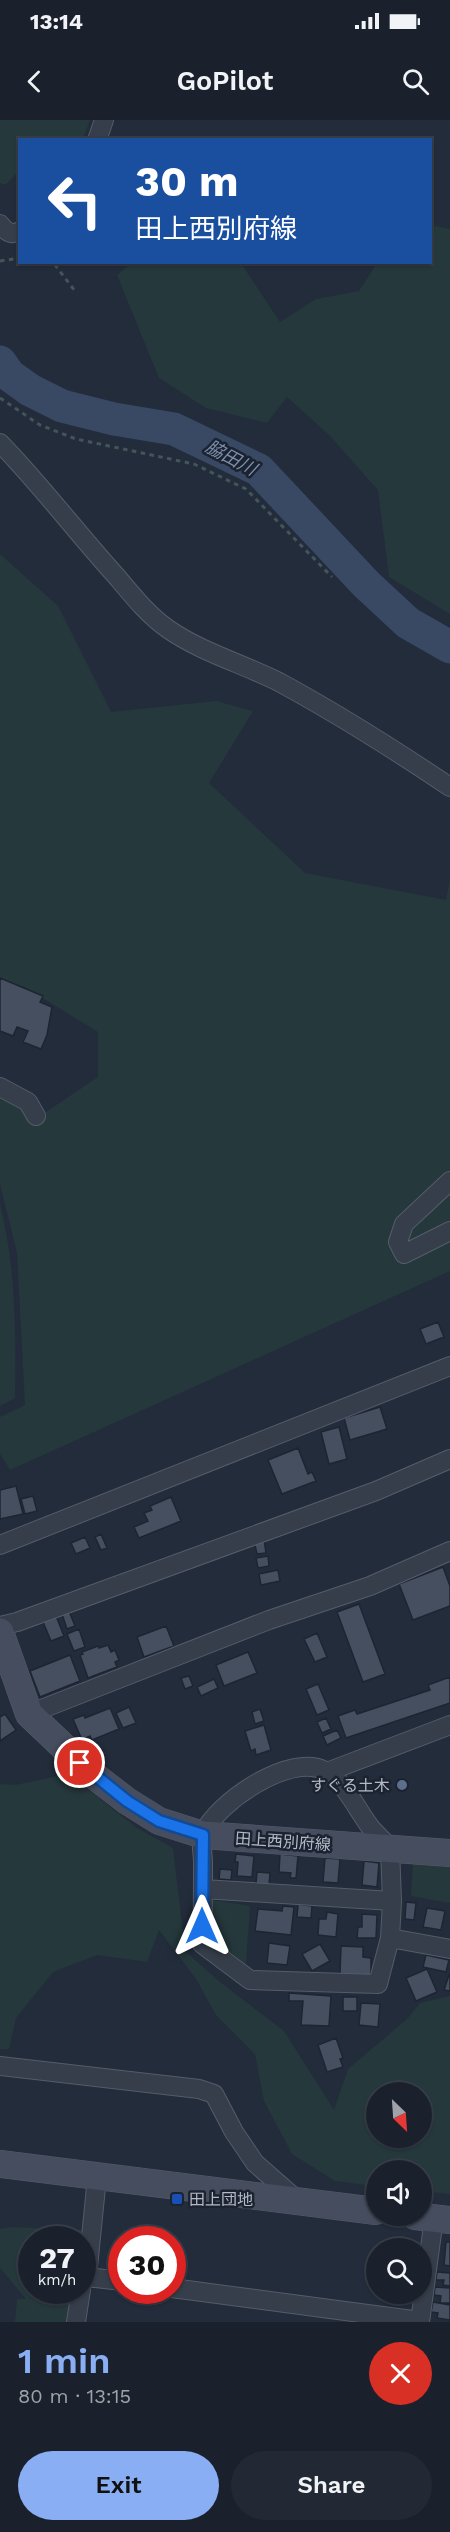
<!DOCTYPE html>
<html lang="en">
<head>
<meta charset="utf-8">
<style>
	:root { --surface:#1a212c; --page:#232934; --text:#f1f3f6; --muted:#9fa3a9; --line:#383e48; --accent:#8aaef4 }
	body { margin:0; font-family:"Work Sans","Noto Sans JP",sans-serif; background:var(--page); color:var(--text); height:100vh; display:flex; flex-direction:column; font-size:22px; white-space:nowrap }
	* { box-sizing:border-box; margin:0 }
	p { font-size:20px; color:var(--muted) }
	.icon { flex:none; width:33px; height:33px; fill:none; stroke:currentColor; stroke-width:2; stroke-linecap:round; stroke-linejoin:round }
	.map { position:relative; height:2202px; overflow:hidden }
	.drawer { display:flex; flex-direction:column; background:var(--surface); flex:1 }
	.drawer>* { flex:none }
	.top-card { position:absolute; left:18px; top:18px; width:414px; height:126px; border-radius:0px; box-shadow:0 2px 4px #0004,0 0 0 2px var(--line); background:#1a4fa0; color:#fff; overflow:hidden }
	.needle { width:39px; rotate:155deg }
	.fabs { position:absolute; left:366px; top:1962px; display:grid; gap:12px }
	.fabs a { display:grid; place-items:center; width:66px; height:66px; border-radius:50%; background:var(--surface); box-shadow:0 2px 4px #0004,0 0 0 2px var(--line); font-size:30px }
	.speed { position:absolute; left:18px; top:2106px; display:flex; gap:12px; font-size:30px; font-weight:700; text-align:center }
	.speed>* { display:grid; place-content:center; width:78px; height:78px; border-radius:50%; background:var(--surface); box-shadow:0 2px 4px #0004,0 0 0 2px var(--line); line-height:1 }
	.speed small { font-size:15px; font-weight:400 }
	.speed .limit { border:9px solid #d22; background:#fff; color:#111 }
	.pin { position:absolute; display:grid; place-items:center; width:51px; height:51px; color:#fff; margin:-26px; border:3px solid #fff; border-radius:50%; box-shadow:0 2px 6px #0007 }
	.me { position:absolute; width:66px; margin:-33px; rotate:0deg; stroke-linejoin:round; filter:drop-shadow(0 0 4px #0008) }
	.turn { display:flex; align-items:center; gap:21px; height:126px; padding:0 18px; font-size:27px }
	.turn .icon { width:78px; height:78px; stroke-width:2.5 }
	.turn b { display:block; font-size:42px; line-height:51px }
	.round { display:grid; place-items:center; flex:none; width:63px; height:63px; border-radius:32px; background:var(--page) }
	.headline { display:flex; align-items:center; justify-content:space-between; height:102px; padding:0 18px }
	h1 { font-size:36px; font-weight:600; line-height:45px; color:var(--accent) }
	.cta { display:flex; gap:12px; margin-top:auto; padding:12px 18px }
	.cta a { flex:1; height:69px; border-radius:36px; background:var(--accent); color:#111; font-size:24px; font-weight:600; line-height:69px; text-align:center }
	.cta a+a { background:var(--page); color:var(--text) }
	.status { display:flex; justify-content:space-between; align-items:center; height:42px; padding:0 30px; background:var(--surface); direction:ltr }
	.status svg { height:16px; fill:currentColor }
	header { display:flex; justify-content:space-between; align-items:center; height:78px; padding:0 18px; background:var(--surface); font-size:27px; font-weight:600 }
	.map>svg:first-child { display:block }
</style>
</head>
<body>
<div class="status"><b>13:14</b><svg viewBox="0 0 49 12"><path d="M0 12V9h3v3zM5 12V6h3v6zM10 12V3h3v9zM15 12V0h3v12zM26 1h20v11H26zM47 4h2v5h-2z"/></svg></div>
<header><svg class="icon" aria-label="back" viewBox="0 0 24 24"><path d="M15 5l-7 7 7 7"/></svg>GoPilot<svg class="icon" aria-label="search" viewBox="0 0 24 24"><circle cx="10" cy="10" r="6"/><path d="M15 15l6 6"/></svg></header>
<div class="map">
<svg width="450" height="2202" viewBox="0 0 450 2202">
	<rect width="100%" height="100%" fill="#232c3b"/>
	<path fill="#25383c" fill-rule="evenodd" d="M0,0H90L83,19L20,20L19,51L5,65L0,63Z
		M431,105L450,109V494L389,457L378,370L329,315L287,277L267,303L206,288L159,258L117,155L132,143H241L280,202L316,179L359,171L377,143L430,142Z
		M0,434L58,486L111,592L216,581L253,591L209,663L305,753L446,780L450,760V1151L10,1350L0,1334V1297L25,1285L17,1133L0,1064V969L43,994L98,957V912L23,866L0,870Z
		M0,1084C16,1148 16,1213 15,1278L0,1286Z
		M68,1654L137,1708L173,1728L185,1831L220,1862L284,1911L334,1990L348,1949L407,1899L420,1883L450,1876V2074L422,2071V2050H376V2066L335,2061L292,2034L264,1981L255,1934L216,1895L196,1859L159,1810L147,1842L97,1835L53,1852L16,1898L9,1929H0V1664L15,1665ZM422,1972V2018H376V1972Z
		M413,1742L450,1745V1783L411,1776Z
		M212,1780L250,1786L246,1844L212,1818Z
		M12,2107L82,2110L81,2119L32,2120V2170L75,2171L71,2202H15L17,2179H26L0,2148V2109Z"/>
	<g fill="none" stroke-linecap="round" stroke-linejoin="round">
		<path stroke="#394964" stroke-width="33" d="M0,242L9,255L30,270L62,286L114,299L174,309L259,350L366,464L408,503L450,527"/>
	</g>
	<path fill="#454f60" stroke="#1e2532" stroke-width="1.5" d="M0,858L43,876L40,882L52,887L47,915L41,929L23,922L28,911L17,907L13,916L0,911Z
		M438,1202L444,1217L426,1224L420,1209Z
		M380,1287L387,1309L350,1320L344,1298Z
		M339,1307L347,1339L329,1344L321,1312Z
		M298,1328L308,1354L312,1352L316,1361L282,1374L268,1340Z
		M16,1366L23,1394L0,1399V1370Z
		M33,1376L37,1391L25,1394L21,1379Z
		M171,1377L181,1401L139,1418L134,1407L148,1401L144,1393L152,1390L150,1386Z
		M101,1414L107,1428L101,1430L95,1417Z
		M85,1417L90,1428L76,1434L71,1423Z
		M264,1419L266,1433L257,1434L254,1421Z
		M268,1436L269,1446L258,1448L256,1438Z
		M443,1447L450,1466V1486L413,1500L399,1464Z
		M278,1450L280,1461L261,1465L259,1454Z
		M359,1484L385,1554L363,1562L337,1492Z
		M69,1491L75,1506L67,1509L62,1494Z
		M56,1496L64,1516L51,1521L43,1502Z
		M166,1506L174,1526L144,1537L137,1517Z
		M79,1509L85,1527L74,1531L67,1514Z
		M317,1513L327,1537L315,1542L304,1519Z
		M108,1525L111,1532L115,1530L119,1540L115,1542L117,1547L88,1558L80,1535L83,1534L82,1532L98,1526L99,1528Z
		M248,1532L257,1553L224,1566L216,1545Z
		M70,1535L80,1561L40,1577L30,1551Z
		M189,1556L193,1566L185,1569L181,1558Z
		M450,1557V1583L346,1618L338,1596L355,1590L357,1594L430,1570L428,1565Z
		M214,1559L218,1568L201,1576L197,1567Z
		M318,1564L329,1590L317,1595L306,1569Z
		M129,1587L136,1603L123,1608L116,1593Z
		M110,1588L119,1609L92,1620L90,1616L82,1620L73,1599L84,1595L85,1598Z
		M260,1589L264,1601L255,1604L252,1592Z
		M5,1594L16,1610L0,1621V1597Z
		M326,1598L331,1609L322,1613L317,1602Z
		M264,1605L271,1630L256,1635L255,1629L251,1631L245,1611Z
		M337,1610L341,1618L327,1625L323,1616Z
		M236,1734L254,1736L252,1757L237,1756L238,1742H235Z
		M280,1734L298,1736L296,1758H290L291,1753L279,1752Z
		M325,1738L340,1739L338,1763L323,1762Z
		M364,1741L379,1743L377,1767L362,1765Z
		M220,1749L232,1750L231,1760L219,1759Z
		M257,1752L270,1753L269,1765L256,1764Z
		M406,1782L416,1783L414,1800L405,1799Z
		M298,1784L312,1786L311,1798L297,1797Z
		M283,1786L294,1787L291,1815L255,1811L258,1789L282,1791Z
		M427,1788L445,1791L441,1810L423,1807Z
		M327,1792L338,1794L336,1817L318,1815L319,1799H326Z
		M362,1794L377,1795L376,1818H357L358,1807H362Z
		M269,1823L290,1826L287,1845L267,1843Z
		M320,1824L330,1841L312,1851L302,1834Z
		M341,1826L363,1827V1837L371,1838V1855L340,1854Z
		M426,1835L449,1840L446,1852L423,1847Z
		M427,1849L437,1872L416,1881L406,1858Z
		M449,1855H450V1871L444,1870Z
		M289,1873L331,1876L329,1906L301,1905L303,1881H289Z
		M343,1877H357V1891H343Z
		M361,1883L380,1884L378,1907L359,1905Z
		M336,1918L343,1938L340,1939L343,1947L327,1952L318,1925Z
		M446,2122H450V2146L444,2145Z
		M437,2152L450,2153V2166L443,2165L444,2160H436Z
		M435,2167L450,2168V2183H440L441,2176L434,2175Z
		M433,2182L450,2185V2200L437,2198L438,2193L431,2192Z"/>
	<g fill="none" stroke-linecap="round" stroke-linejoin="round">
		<g stroke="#555c69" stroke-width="20">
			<path id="street" d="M97,20L104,0
				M0,104C5,111 11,116 20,111
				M0,323C41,365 77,413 117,457C132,475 148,495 168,509C201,532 243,544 279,562C338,594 395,630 450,667
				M0,967L28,982L36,996
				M450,1061L404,1104L398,1122L404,1134L450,1111
				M0,1425L450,1246
				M0,1506L17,1502L376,1371L450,1339
				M29,1594L269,1500L370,1466L450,1431
				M327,1652L450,1605
				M203,1769L392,1781
				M390,1818L378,1864L250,1860L202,1824C203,1797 203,1769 203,1742C203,1734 200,1721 203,1714C217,1682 291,1632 325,1651C346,1663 357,1690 371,1708C377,1715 384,1721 390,1728L392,1781L390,1818L450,1829
				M0,1946L199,1969L214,1974L234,2012L255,2043L297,2080
				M97,2057L87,2157L122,2161
				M172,2168L420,2201
				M76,2202L81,2170
				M420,2202L434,2098"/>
		</g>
		<g stroke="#555c69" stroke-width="28">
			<path id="secondary" d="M0,1512L29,1594L93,1655L127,1681L159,1701L203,1715L450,1733
				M0,2044L376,2091
				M415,2096L450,2100"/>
		</g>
		<path stroke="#435559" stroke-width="3" stroke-dasharray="4.5 4.5" stroke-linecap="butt" d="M0,141L20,138
			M46,142L55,145L75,171
			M0,278L40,305L76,319L194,344L246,369L332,457"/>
		<use href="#street" stroke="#373e4b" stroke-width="18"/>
		<use href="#secondary" stroke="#454d5e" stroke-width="27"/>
	</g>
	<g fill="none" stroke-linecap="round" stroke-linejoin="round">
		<g stroke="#114b97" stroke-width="15">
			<path id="route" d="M80,1643L127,1681L159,1701L203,1715L202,1806"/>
		</g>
		<use href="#route" stroke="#1a73e8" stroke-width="10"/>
	</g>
	<circle fill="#5c6f8a" stroke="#1c2330" stroke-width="2" cx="402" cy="1665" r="6"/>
	<rect fill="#1a4fb4" stroke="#1c2330" stroke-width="2" x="171" y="2073" width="12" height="12" rx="3"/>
	<g text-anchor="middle" stroke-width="5" stroke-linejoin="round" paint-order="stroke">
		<g font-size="16" fill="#b3b9c7" stroke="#1c2330" text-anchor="end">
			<text x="390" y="1671">すぐる土木</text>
			<text x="189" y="2085" text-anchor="start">田上団地</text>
		</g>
		<g font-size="16" fill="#b3b9c7" stroke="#1c2330">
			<text transform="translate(283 1721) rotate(4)" y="6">田上西別府線</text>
		</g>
		<g font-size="18" font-style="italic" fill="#7c8eae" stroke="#1c2330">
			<text transform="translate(231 338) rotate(28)" y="6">脇田川</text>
		</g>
	</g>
</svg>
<div class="fabs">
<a><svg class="needle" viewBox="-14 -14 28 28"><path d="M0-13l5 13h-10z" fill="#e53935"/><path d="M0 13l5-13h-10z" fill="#9fa3a9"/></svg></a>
<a><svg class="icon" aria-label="sound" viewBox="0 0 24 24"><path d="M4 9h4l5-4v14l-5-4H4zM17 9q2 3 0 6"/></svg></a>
<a><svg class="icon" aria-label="search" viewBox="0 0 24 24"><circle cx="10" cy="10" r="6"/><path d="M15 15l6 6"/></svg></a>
</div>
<div class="speed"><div>27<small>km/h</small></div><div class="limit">30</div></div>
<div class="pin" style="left:80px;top:1643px;background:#d93025"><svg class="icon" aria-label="arrive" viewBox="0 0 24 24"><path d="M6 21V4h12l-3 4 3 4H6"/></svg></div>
<svg class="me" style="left:202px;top:1806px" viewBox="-20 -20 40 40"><path d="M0-17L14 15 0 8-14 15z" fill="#1a73e8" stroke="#fff" stroke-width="4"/></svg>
<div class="top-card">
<div class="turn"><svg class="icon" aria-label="left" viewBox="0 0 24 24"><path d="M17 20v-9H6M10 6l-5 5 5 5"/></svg><div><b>30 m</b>田上西別府線</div></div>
</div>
</div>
<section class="drawer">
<div class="headline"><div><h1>1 min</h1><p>80 m · 13:15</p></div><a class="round" style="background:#d93025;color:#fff"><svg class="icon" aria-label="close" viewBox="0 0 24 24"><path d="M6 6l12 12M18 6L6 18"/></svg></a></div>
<div class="cta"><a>Exit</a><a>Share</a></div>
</section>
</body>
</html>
